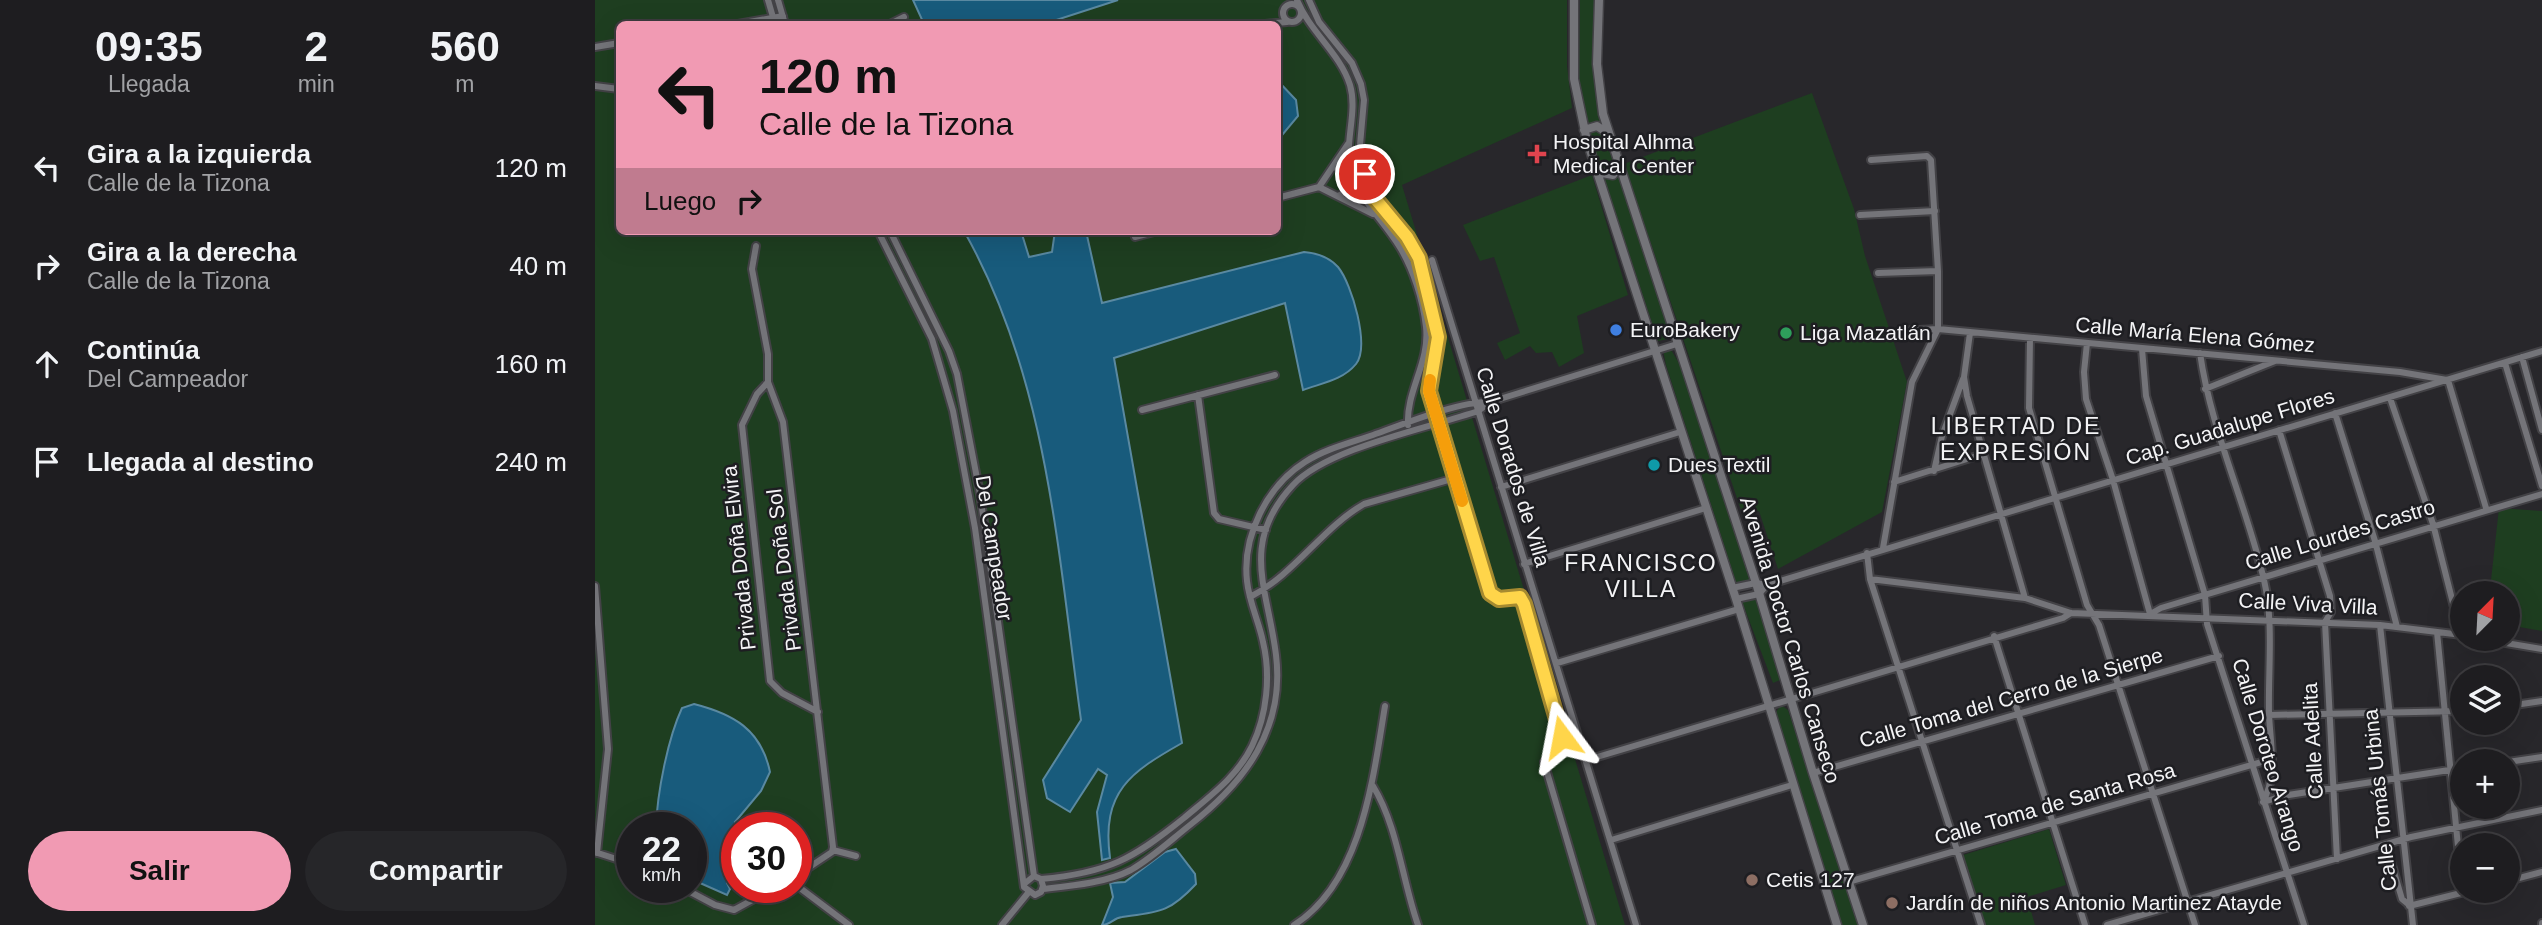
<!DOCTYPE html>
<html lang="es">
<head>
<meta charset="utf-8">
<style>
	:root { --surface:#1e1d20; --page:#262629; --text:#f1f3f6; --muted:#a1a2a5; --line:#3c3b3e; --accent:#f19ab3 }
	body { margin:0; font-family:Arial,sans-serif; background:var(--page); color:var(--text); height:100vh; display:flex; flex-direction:column; font-size:26px; white-space:nowrap }
	* { box-sizing:border-box; margin:0 }
	p { font-size:23px; color:var(--muted) }
	.icon { flex:none; width:38px; height:38px; fill:none; stroke:currentColor; stroke-width:2; stroke-linecap:round; stroke-linejoin:round }
	.map { position:relative; flex:1; overflow:hidden }
	.panel { display:flex; flex-direction:column; background:var(--surface); width:595px }
	.panel>* { flex:none }
	.top-card { position:absolute; left:21px; top:21px; width:665px; height:214px; border-radius:10px; box-shadow:0 7px 28px #0002,0 0 0 2px var(--line); background:#f19ab3; color:#111; overflow:hidden }
	.needle { width:46px; rotate:24deg }
	.fabs { position:absolute; left:1855px; top:581px; display:grid; gap:14px }
	.fabs a { display:grid; place-items:center; width:70px; height:70px; border-radius:50%; background:var(--surface); box-shadow:0 7px 28px #0002,0 0 0 2px var(--line); font-size:35px }
	.speed { position:absolute; left:21px; top:812px; display:flex; gap:14px; font-size:35px; font-weight:700; text-align:center }
	.speed>* { display:grid; place-content:center; width:91px; height:91px; border-radius:50%; background:var(--surface); box-shadow:0 7px 28px #0002,0 0 0 2px var(--line); line-height:1 }
	.speed small { font-size:18px; font-weight:400 }
	.speed .limit { border:10px solid #d22; background:#fff; color:#111 }
	.pin { position:absolute; display:grid; place-items:center; width:60px; height:60px; color:#fff; margin:-30px; border:4px solid #fff; border-radius:50%; box-shadow:0 2px 7px #0007 }
	.me { position:absolute; width:77px; margin:-38px; rotate:347deg; stroke-linejoin:round; filter:drop-shadow(0 0 5px #0008) }
	.turn { display:flex; align-items:center; gap:24px; height:147px; padding:0 28px; font-size:32px }
	.turn .icon { width:91px; height:91px; stroke-width:2.5 }
	.turn b { display:block; font-size:49px; line-height:60px }
	.then { display:flex; align-items:center; height:66px; padding:0 28px; background:#0003; gap:14px; font-size:26px }
	.eta { display:flex; justify-content:space-evenly; align-items:center; height:119px; text-align:center }
	.eta b { font-size:42px; font-weight:800; line-height:49px }
	.button { display:flex; gap:14px; margin-top:auto; padding:14px 28px }
	.button a { flex:1; height:80px; border-radius:42px; background:var(--accent); color:#111; font-size:28px; font-weight:800; line-height:80px; text-align:center }
	.button a+a { background:var(--page); color:var(--text) }
	ul { padding:0; list-style:none }
	li { display:flex; align-items:center; gap:21px; height:98px; padding:0 28px }
	li div { flex:1 }
	li b { display:block; font-size:26px }
	li em { font-style:normal }
	main { display:flex; flex:1; min-height:0 }
	.map>svg:first-child { display:block }
</style>
</head>
<body>
<main>
<section class="panel">
<div class="eta">
<div><b>09:35</b><p>Llegada</p></div>
<div><b>2</b><p>min</p></div>
<div><b>560</b><p>m</p></div>
</div>
<ul>
<li><svg class="icon" aria-label="left" viewBox="0 0 24 24"><path d="M17 20v-9H6M10 6l-5 5 5 5"/></svg><div><b>Gira a la izquierda</b><p>Calle de la Tizona</p></div><em>120 m</em></li>
<li><svg class="icon" aria-label="right" viewBox="0 0 24 24"><path d="M7 20v-9h11M14 6l5 5-5 5"/></svg><div><b>Gira a la derecha</b><p>Calle de la Tizona</p></div><em>40 m</em></li>
<li><svg class="icon" aria-label="ahead" viewBox="0 0 24 24"><path d="M12 20V5M6 11l6-6 6 6"/></svg><div><b>Continúa</b><p>Del Campeador</p></div><em>160 m</em></li>
<li><svg class="icon" aria-label="arrive" viewBox="0 0 24 24"><path d="M6 21V4h12l-3 4 3 4H6"/></svg><div><b>Llegada al destino</b></div><em>240 m</em></li>
</ul>
<div class="button"><a>Salir</a><a>Compartir</a></div>
</section>
<div class="map">
<svg width="1947" height="925" viewBox="0 0 1947 925">
	<rect width="100%" height="100%" fill="#28272b"/>
	<path fill="#1e3e20" fill-rule="evenodd" d="M0,0H972V66L977,108L807,185L1030,925H0ZM24,24H682V231H24ZM37,828H96V887H37ZM142,828H201V887H142Z
		M985,0H1000C995,47 999,92 1010,138L1078,338L1063,341L992,127L984,81Z
		M1217,93L1259,209L1270,256L1312,382L1287,512L1183,569L1164,511L1148,516L1029,164Z
		M997,175L1033,295L982,316L989,353L964,367L957,352L941,353L935,346L910,360L902,343L925,333L899,257L885,261L868,225Z
		M1075,348L1085,365L1158,582H1141L1071,365L1068,350Z
		M1904,508L1947,511V631L1913,625V593H1884L1896,580Z
		M1162,597L1190,678L1178,683L1146,599Z
		M1186,705L1193,710L1264,925H1247L1237,896L1181,712Z
		M1454,829L1471,885L1432,897L1440,925H1389L1368,855Z"/>
	<path fill="#185b7c" stroke="#5a89a1" stroke-width="2" d="M318,0H523L449,24H329Z
		M683,81L701,100L703,116L683,140Z
		M369,231H426L434,257L457,252L460,231H491L507,303L709,252C722,253 734,257 743,267C757,284 775,346 761,364C748,380 727,383 708,390L690,303L519,358L587,743C536,772 506,791 515,858L507,860L502,812L512,775L503,769L475,812L452,798L448,780L486,720C463,554 453,379 369,231Z
		M99,704C138,714 166,729 175,772L166,791L140,822C143,829 136,874 132,883L135,889L132,895L96,879V828H61C62,793 73,738 87,708Z
		M581,849L600,874L601,884C574,913 564,912 527,917C518,918 516,925 507,925L518,897L515,883L530,882L570,852Z"/>
	<g fill="none" stroke-linecap="round" stroke-linejoin="round">
		<g stroke="#434246" stroke-width="10">
			<path id="street" d="M173,0L180,24
				M183,0L190,24
				M702,0C715,32 745,53 755,85C764,116 745,150 759,180C770,205 790,223 804,246C818,268 828,300 831,327C835,362 811,391 813,425
				M714,0L724,22L757,63L766,84L769,100L765,145L773,185L785,206L812,237L824,258L843,337L834,391L895,593L904,599L925,597L929,604L967,731L964,744L949,762L997,925
				M688 13a9 9 0 1 1 18 0a9 9 0 1 1-18 0Z
				M143,24L188,16
				M295,24L309,17
				M670,24L692,22
				M0,47L24,43
				M0,86L24,89
				M1276,160L1332,156L1336,160L1343,271V329L1317,382L1288,548
				M738,167L755,170L772,184
				M724,187L778,214
				M724,187L753,144
				M743,196L755,190L767,164
				M682,198L724,187
				M1265,215L1340,211
				M283,231L337,339L358,411L380,528L429,887L440,895L446,892L448,886L446,879L439,876L429,884
				M295,231L354,351L362,374L385,494L439,876
				M540,237L563,231
				M161,246L157,269L173,354V382L188,422L238,847L237,852L201,876
				M837,260L1041,925
				M1283,273L1343,271
				M1305,331L1343,329L1805,372L1852,380
				M1375,333L1369,377L1372,396L1430,598
				M1435,338L1434,408L1492,605L1504,625L1600,925
				M1492,343L1489,372L1491,399L1518,480L1555,614
				M1547,349L1551,396L1610,595L1612,624L1709,925
				M1605,353C1616,431 1651,503 1669,580C1679,623 1673,669 1674,713C1675,743 1683,774 1668,802
				M1927,357L1947,430
				M1910,363L1947,486
				M1853,380L1891,508
				M173,382L162,394L147,425L175,681L187,693L223,712
				M1610,389L1680,361
				M603,395L619,513L624,519L671,530
				M1795,398L1838,524L1866,635
				M547,410L680,375
				M1740,413L1780,541L1802,627
				M1684,430L1735,596L1736,612L1730,622L1742,859
				M1339,471L1347,436L1368,379
				M1299,482L1388,454
				M906,487L1085,432
				M1272,553L1275,579L1386,925
				M929,564L1111,508
				M1275,579L1430,598L1476,613L1785,625L1867,635
				M0,586L13,749L2,853
				M1137,588L1161,583L1172,585L1947,351
				M655,597C700,574 727,528 769,504L860,478
				M1141,599L1164,594L1172,585
				M1557,613L1566,608L1947,494
				M1785,625L1818,925
				M1842,632L1867,887
				M1399,636L1490,925
				M1887,639L1947,649
				M962,663L1144,609
				M1913,706L1947,701
				M1674,715L1867,711
				M992,760L1468,618L1476,613
				M1913,762L1947,757
				M1218,773L1624,656
				M778,786C803,827 807,880 823,925
				M1669,802L1687,796L1867,768
				M1016,840L1197,785
				M1791,845L1807,899L1813,904
				M238,850L261,856
				M0,852L37,864
				M446,879C513,873 538,859 589,818C615,796 642,777 657,746C672,715 676,675 668,642C664,622 654,602 652,581C647,536 672,486 710,462C730,449 755,443 778,435C809,424 864,401 895,402L1082,344
				M1913,881L1947,872
				M1253,882L1677,759
				M201,885L254,925
				M86,887L120,905L139,910L181,887
				M448,889C475,886 511,883 536,870C557,858 576,840 595,825C650,782 690,729 681,655C673,589 644,543 698,485C732,448 834,428 883,411L895,402
				M1814,906L1874,891
				M407,925L433,893
				M699,925C767,882 778,778 790,706
				M1512,925L1816,837L1947,810
				M1947,925V923"/>
		</g>
		<g stroke="#434246" stroke-width="11">
			<path id="secondary" d="M979,0V79L992,141L1141,599L1242,925
				M1004,0L1002,64L1008,114L1161,583L1218,773L1268,925
				M989,130L1002,126L1014,134
				M1002,172L1018,175L1024,165"/>
		</g>
		<use href="#street" stroke="#747479" stroke-width="6"/>
		<use href="#secondary" stroke="#747479" stroke-width="8"/>
	</g>
	<g fill="none" stroke-linecap="round" stroke-linejoin="round">
		<g stroke="#a68a30" stroke-width="18">
			<path id="route" d="M770,174L778,196L812,237L824,258L843,337L834,391L895,593L904,599L925,597L929,604L967,737"/>
		</g>
		<use href="#route" stroke="#ffd54a" stroke-width="12"/>
		<path stroke="#f59e0b" stroke-width="12" d="M835,380L834,391L867,501"/>
	</g>
	<path fill="#e0444e" stroke="#1e1e22" stroke-width="2.5" d="M938.5 143.5h7v7h7v7h-7v7h-7v-7h-7v-7h7z"/>
	<circle fill="#3f7fe0" stroke="#1e1e22" stroke-width="2.5" cx="1021" cy="330" r="7"/>
	<circle fill="#2e9e5b" stroke="#1e1e22" stroke-width="2.5" cx="1191" cy="333" r="7"/>
	<circle fill="#0f9aa8" stroke="#1e1e22" stroke-width="2.5" cx="1059" cy="465" r="7"/>
	<g fill="#8d6e63" stroke="#1e1e22" stroke-width="2.5">
		<circle cx="1157" cy="880" r="7"/>
		<circle cx="1297" cy="903" r="7"/>
	</g>
	<g text-anchor="middle" stroke-width="5" stroke-linejoin="round" paint-order="stroke">
		<g font-size="21" fill="#f4f4f6" stroke="#1e1e22" text-anchor="start">
			<text x="958" y="149">Hospital Alhma<tspan x="958" dy="24">Medical Center</tspan></text>
			<text x="1035" y="337">EuroBakery</text>
			<text x="1205" y="340">Liga Mazatlán</text>
			<text x="1073" y="472">Dues Textil</text>
			<text x="1171" y="887">Cetis 127</text>
			<text x="1311" y="910">Jardín de niños Antonio Martinez Atayde</text>
		</g>
		<g font-size="21" fill="#f4f4f6" stroke="#1e1e22">
			<text transform="translate(1600 335) rotate(5)" y="7">Calle María Elena Gómez</text>
			<text transform="translate(1635 427) rotate(-17)" y="7">Cap. Guadalupe Flores</text>
			<text transform="translate(918 467) rotate(73)" y="7">Calle Dorados de Villa</text>
			<text transform="translate(1745 535) rotate(-17)" y="7">Calle Lourdes Castro</text>
			<text transform="translate(399 548) rotate(81)" y="7">Del Campeador</text>
			<text transform="translate(144 558) rotate(-96)" y="7">Privada Doña Elvira</text>
			<text transform="translate(189 570) rotate(-97)" y="7">Privada Doña Sol</text>
			<text transform="translate(1713 604) rotate(3)" y="7">Calle Viva Villa</text>
			<text transform="translate(1195 640) rotate(73)" y="7">Avenida Doctor Carlos Canseco</text>
			<text transform="translate(1416 698) rotate(-16)" y="7">Calle Toma del Cerro de la Sierpe</text>
			<text transform="translate(1718 741) rotate(-93)" y="7">Calle Adelita</text>
			<text transform="translate(1673 755) rotate(73)" y="7">Calle Doroteo Arango</text>
			<text transform="translate(1785 800) rotate(-96)" y="7">Calle Tomás Urbina</text>
			<text transform="translate(1460 804) rotate(-16)" y="7">Calle Toma de Santa Rosa</text>
		</g>
		<g font-size="23" letter-spacing="2" fill="#f4f4f6" stroke="#1e1e22">
			<text x="1421" y="434">LIBERTAD DE<tspan x="1421" dy="26">EXPRESIÓN</tspan></text>
			<text x="1046" y="571">FRANCISCO<tspan x="1046" dy="26">VILLA</tspan></text>
		</g>
	</g>
</svg>
<div class="fabs">
<a><svg class="needle" viewBox="-14 -14 28 28"><path d="M0-13l5 13h-10z" fill="#e53935"/><path d="M0 13l5-13h-10z" fill="#a1a2a5"/></svg></a>
<a><svg class="icon" aria-label="layers" viewBox="0 0 24 24"><path d="M12 4l9 5-9 5-9-5zM3 14l9 5 9-5"/></svg></a>
<a>+</a>
<a>−</a>
</div>
<div class="speed"><div>22<small>km/h</small></div><div class="limit">30</div></div>
<div class="pin" style="left:770px;top:174px;background:#d93025"><svg class="icon" aria-label="arrive" viewBox="0 0 24 24"><path d="M6 21V4h12l-3 4 3 4H6"/></svg></div>
<svg class="me" style="left:967px;top:737px" viewBox="-20 -20 40 40"><path d="M0-17L14 15 0 8-14 15z" fill="#ffd54a" stroke="#fff" stroke-width="4"/></svg>
<div class="top-card">
<div class="turn"><svg class="icon" aria-label="left" viewBox="0 0 24 24"><path d="M17 20v-9H6M10 6l-5 5 5 5"/></svg><div><b>120 m</b>Calle de la Tizona</div></div>
<div class="then">Luego<svg class="icon" aria-label="right" viewBox="0 0 24 24"><path d="M7 20v-9h11M14 6l5 5-5 5"/></svg></div>
</div>
</div>
</main>
</body>
</html>
